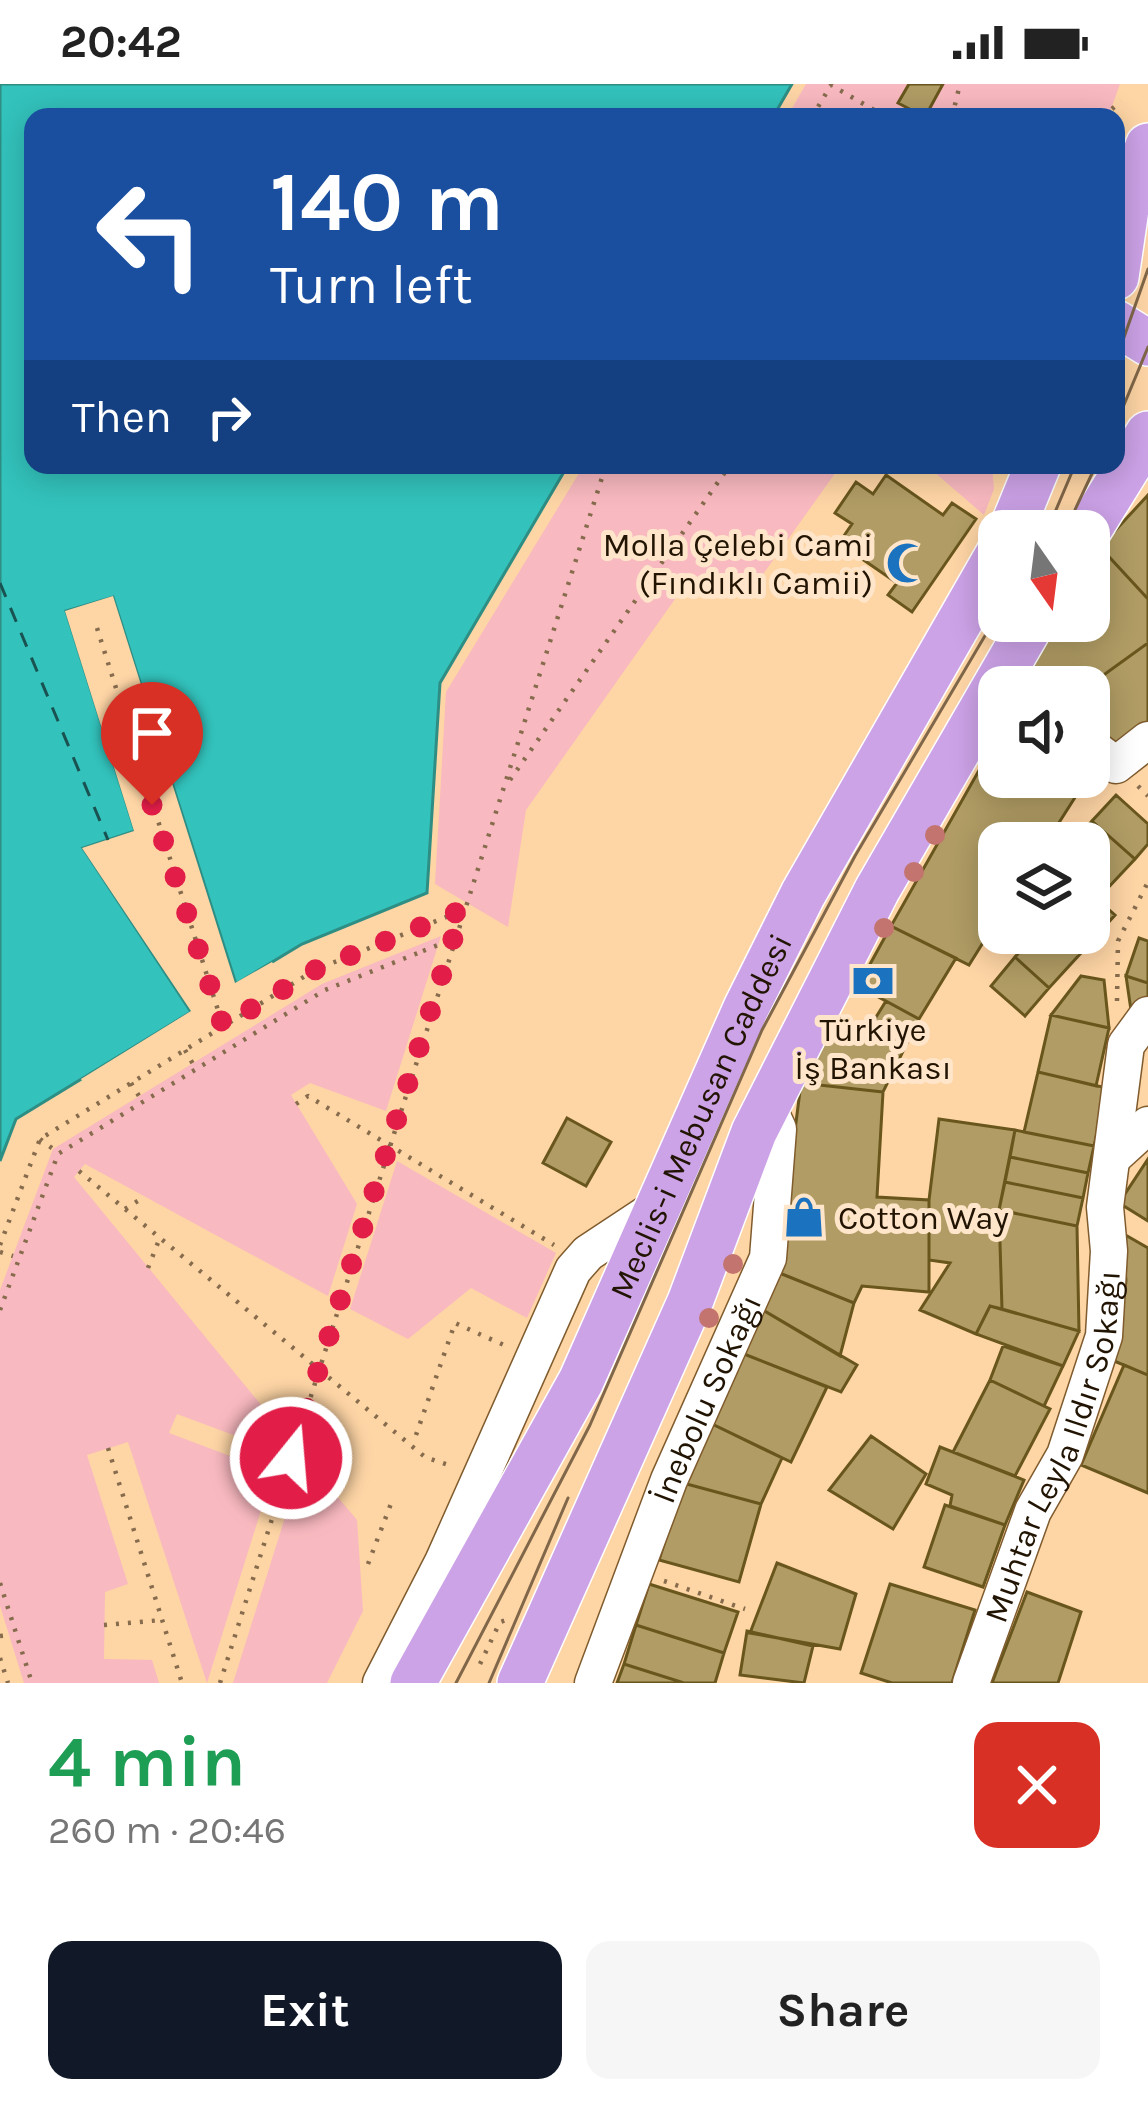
<!DOCTYPE html>
<html lang="en">
<head>
<meta charset="utf-8">
<style>
	:root { --surface:#fff; --page:#f6f6f6; --text:#222; --muted:#767676; --accent:#111827 }
	body { margin:0; font-family:Karla,sans-serif; background:var(--page); color:var(--text); height:100vh; display:flex; flex-direction:column; font-size:45px; white-space:nowrap }
	* { box-sizing:border-box; margin:0 }
	p { font-size:39px; color:var(--muted) }
	.icon { flex:none; width:66px; height:66px; fill:none; stroke:currentColor; stroke-width:2; stroke-linecap:round; stroke-linejoin:round }
	.map { position:relative; height:1599px; overflow:hidden }
	.sheet { display:flex; flex-direction:column; background:var(--surface); flex:1 }
	.sheet>* { flex:none }
	.guide { position:absolute; left:24px; top:24px; width:1101px; height:366px; border-radius:24px; box-shadow:0 6px 30px #0003; background:#1a4fa0; color:#fff; overflow:hidden }
	.needle { width:78px; rotate:166deg }
	.tools { position:absolute; left:978px; top:426px; display:grid; gap:24px }
	.tools a { display:grid; place-items:center; width:132px; height:132px; border-radius:24px; background:var(--surface); box-shadow:0 6px 30px #0003; font-size:60px }
	.pin { position:absolute; display:grid; place-items:center; width:102px; height:102px; color:#fff; margin:-123px -51px; border-radius:50% 50% 50% 0; rotate:-45deg; box-shadow:0 0 12px #0007 }
	.pin .icon { rotate:45deg }
	.me { position:absolute; width:132px; margin:-66px; rotate:17deg; stroke-linejoin:round; filter:drop-shadow(0 0 9px #0008) }
	.turn { display:flex; align-items:center; gap:42px; height:252px; padding:0 48px; font-size:54px }
	.turn .icon { width:156px; height:156px; stroke-width:2.5 }
	.turn b { display:block; font-size:84px; line-height:102px }
	.then { display:flex; align-items:center; height:114px; padding:0 48px; background:#0003; gap:24px; font-size:45px }
	.round { display:grid; place-items:center; flex:none; width:126px; height:126px; border-radius:24px; background:var(--page) }
	.overview { display:flex; align-items:center; justify-content:space-between; height:204px; padding:0 48px }
	h1 { font-size:72px; font-weight:700; line-height:90px; color:#1e9e55 }
	.cta { display:flex; gap:24px; margin-top:auto; padding:24px 48px }
	.cta a { flex:1; height:138px; border-radius:24px; background:var(--accent); color:#fff; font-size:48px; font-weight:700; line-height:138px; text-align:center }
	.cta a+a { background:var(--page); color:var(--text) }
	.status { display:flex; justify-content:space-between; align-items:center; height:84px; padding:0 60px; background:var(--surface); direction:ltr }
	.status svg { height:33px; fill:currentColor }
	.map>svg:first-child { display:block }
</style>
</head>
<body>
<div class="status"><b>20:42</b><svg viewBox="0 0 49 12"><path d="M0 12V9h3v3zM5 12V6h3v6zM10 12V3h3v9zM15 12V0h3v12zM26 1h20v11H26zM47 4h2v5h-2z"/></svg></div>
<div class="map">
<svg width="1148" height="1599" viewBox="0 0 1148 1599">
	<rect width="100%" height="100%" fill="#fed5a5"/>
	<path fill="#f9b9c0" d="M806,0H1120L1108,33H787Z
		M584,381H841L749,510L692,491L526,726L508,843L435,800L446,608Z
		M926,381H992L994,405L984,431Z
		M441,852L386,1027L310,999L291,1011L357,1120L328,1212L85,1080L74,1093L285,1350L279,1368L177,1330L169,1349L273,1388L207,1599L128,1358L87,1371L128,1500L105,1508L104,1575L152,1576L159,1599H24L0,1522V1206L53,1065L322,900Z
		M397,1077L556,1169L527,1234L471,1204L408,1255L350,1225Z
		M304,1373L357,1436L363,1527L327,1599H233Z"/>
	<path fill="#33c2bc" stroke="#2e8e84" stroke-width="3" d="M0,0H792L773,33H33V381H568L440,599L427,809L302,860L236,900L113,513L66,527L135,747L83,764L191,928L16,1035L0,1077Z"/>
	<path fill="#fed5a5" d="M113,512L235,899L272,878L275,883L238,906L230,903L109,520L73,531L141,747L137,753L92,767L197,928L84,1000L81,995L191,927L82,764L134,747L65,527Z"/>
	<g fill="none" stroke-linecap="round" stroke-linejoin="round">
		<path stroke="#195250" stroke-width="3" stroke-dasharray="15 12" stroke-linecap="butt" d="M0,499L108,756"/>
	</g>
	<path fill="#b09c64" stroke="#68561d" stroke-width="3" d="M909,0H943L925,33L898,19Z
		M886,391L943,431L952,419L976,435L912,528L888,511L897,499L839,459L852,440L835,429L856,398L873,410Z
		M1148,411V515L1100,463Z
		M1100,463L1148,515V559L1087,603H1037L1022,592L1055,537H1089V482Z
		M1148,559V639L1115,666L1089,644L1087,603Z
		M999,651V693H1088L1046,759H999V833L969,881L891,842Z
		M1116,711L1148,740V760L1135,775L1092,737Z
		M1092,737L1135,775L1106,806L1089,791V759H1073Z
		M1089,808L1115,831L1080,870L1056,849H1089Z
		M891,842L956,874L919,935L858,902Z
		M1037,849H1056L1080,870L1049,904L1015,873Z
		M1139,854L1148,857V899L1126,892Z
		M1015,873L1049,904L1025,932L991,902Z
		M1081,892L1104,896L1109,944L1051,931Z
		M1126,892L1148,899V916L1132,933Z
		M886,917L919,935L883,1008L801,999L834,932L868,946Z
		M1051,931L1109,944L1096,1002L1038,988Z
		M1038,988L1107,1004L1094,1062L1024,1048Z
		M801,999L883,1008L877,1113L929,1116V1208L862,1202L854,1219L777,1188Z
		M567,1034L611,1058L586,1102L543,1079Z
		M939,1035L1015,1046L999,1126L1002,1225L990,1222L976,1250L920,1226L950,1179L929,1176V1116Z
		M1015,1046L1094,1062L1088,1089L1010,1073Z
		M1010,1073L1088,1089L1083,1114L1005,1098Z
		M1148,1075V1137L1119,1119Z
		M1005,1098L1083,1114L1077,1142L999,1126Z
		M999,1126L1077,1142L1079,1247L1002,1225Z
		M1122,1149L1148,1164V1291L1114,1277L1126,1197Z
		M777,1188L854,1219L840,1272L763,1226Z
		M990,1222L1079,1247L1063,1282L976,1250Z
		M763,1226L857,1281L841,1308L739,1268Z
		M1003,1262L1063,1282L1044,1322L990,1296Z
		M739,1268L827,1303L791,1378L708,1338Z
		M1124,1281L1148,1291V1409L1081,1381Z
		M990,1296L1050,1325L1015,1392L953,1368Z
		M708,1338L782,1374L761,1420L683,1399Z
		M871,1352L926,1390L893,1445L829,1406Z
		M940,1363L1024,1396L1005,1441L950,1422L952,1411L926,1400Z
		M683,1399L761,1420L739,1498L659,1476Z
		M945,1421L1005,1441L983,1503L924,1483Z
		M777,1479L856,1510L840,1565L750,1549Z
		M649,1500L738,1528L724,1569L636,1541Z
		M890,1500L975,1526L952,1599H892L861,1589Z
		M1027,1508L1081,1528L1058,1599H992Z
		M636,1541L724,1569L715,1599H684L624,1580Z
		M747,1547L813,1562L804,1599L740,1591Z
		M624,1580L684,1599H617Z"/>
	<g fill="none" stroke-linecap="round" stroke-linejoin="round">
		<g stroke="#7f5b2d" stroke-width="39">
			<g id="minor">
				<path d="M1089,661L1116,681L1148,656"/>
				<path d="M1112,1074L1148,1041"/>
				<path d="M381,1599L443,1478L573,1186L588,1169L656,1124"/>
				<path id="s1" d="M593,1599L669,1396L768,1174L778,1045L767,1021"/>
				<path id="s2" d="M971,1599L1033,1427L1065,1371L1104,1252L1109,1167L1105,1123L1126,961L1148,931"/>
			</g>
		</g>
		<g stroke="#fff" stroke-width="48">
			<g id="major">
				<path d="M1116,151L1148,62"/>
				<path d="M1116,193L1126,125"/>
				<path d="M1116,239L1148,259"/>
				<path d="M1011,447L1038,381"/>
				<path d="M1088,447L1148,350"/>
				<path id="s3" d="M413,1599L581,1297L746,924L803,810L999,469"/>
				<path d="M520,1599L690,1218L754,1048L877,806L1033,537"/>
			</g>
		</g>
		<path stroke="#866c4d" stroke-width="4.5" stroke-dasharray="3 9" stroke-linecap="butt" d="M812,33L831,1L886,33
			M952,33L960,0
			M1103,33L1121,17
			M97,544L223,942
			M510,696L730,381
			M1138,702L1148,712
			M423,867L453,855
			M1117,917L1118,857L1148,798
			M185,966L193,980
			M131,999L139,1012
			M296,1020L308,1012L554,1161
			M40,1055L53,1065
			M79,1087L425,1373L454,1383
			M125,1125L144,1113
			M0,1161L40,1055L315,886L461,827
			M0,1168L13,1172
			M148,1184L159,1156
			M416,1351L455,1239L506,1262
			M108,1364L182,1599
			M368,1480L392,1417
			M664,1497L745,1525
			M104,1541L162,1536
			M0,1552L9,1551
			M0,1574L8,1599
			M480,1580L500,1538L509,1535
			M220,1599L606,381"/>
		<use href="#minor" stroke="#fff" stroke-width="36"/>
		<use href="#major" stroke="#cda3e8" stroke-width="45"/>
		<path stroke="#816749" stroke-width="3" d="M1116,276L1148,185
			M1116,340L1148,263
			M1047,447L1075,381
			M1065,447L1096,381
			M456,1599L590,1341L762,946L855,772L999,528
			M489,1599L568,1414"/>
		<path stroke="#866c4d" stroke-width="4.5" stroke-dasharray="3 9" stroke-linecap="butt" d="M0,1226L58,1070L325,906L423,867
			M0,1499L32,1599"/>
	</g>
	<g fill="#c3746e">
		<circle cx="935" cy="751" r="10"/>
		<circle cx="914" cy="788" r="10"/>
		<circle cx="884" cy="844" r="10"/>
		<circle cx="733" cy="1180" r="10"/>
		<circle cx="709" cy="1234" r="10"/>
	</g>
	<g fill="none" stroke-linecap="round" stroke-linejoin="round">
		<path stroke="#e11d48" stroke-width="21" stroke-dasharray="0 37.8" d="M152,721L223,942L315,886L462,826L291,1374"/>
	</g>
	<defs>
		<g id="mosque-bare" transform="scale(3.24)"><path d="M3.5-4.9A6 6 0 1 0 3.5 4.9A5 5 0 1 1 3.5-4.9Z" fill="#1b72bf" stroke="#ffe5c9" stroke-width="2.5" paint-order="stroke"/></g>
		<g id="bank-bare" transform="scale(3.24)"><path d="M-6-4H6V4H-6ZM0-2.3a2.3 2.3 0 1 0 0 4.6a2.3 2.3 0 1 0 0-4.6Z" fill="#1b72bf" stroke="#ffe5c9" stroke-width="2.5" paint-order="stroke"/></g>
		<g id="shop-bare" transform="scale(3.24)"><path d="M-5-2.5h2.3a2.7 3.5 0 0 1 5.4 0H5L5.5 6h-11ZM-1.5-2.5h3a1.5 2.3 0 0 0-3 0Z" fill="#1b72bf" stroke="#ffe5c9" stroke-width="2.5" paint-order="stroke"/></g>
	</defs>
	<g fill-rule="evenodd">
		<use href="#mosque-bare" x="907" y="479"/>
		<use href="#bank-bare" x="873" y="897"/>
		<use href="#shop-bare" x="804" y="1133"/>
	</g>
	<g text-anchor="middle" stroke-width="10" stroke-linejoin="round" paint-order="stroke">
		<g font-size="33" fill="#221403" stroke="#ffe5c9" text-anchor="end">
			<text x="873" y="472">Molla Çelebi Cami<tspan x="873" dy="38">(Fındıklı Camii)</tspan></text>
			<text x="873" y="957" text-anchor="middle">Türkiye<tspan x="873" dy="38">İş Bankası</tspan></text>
			<text x="838" y="1145" text-anchor="start">Cotton Way</text>
		</g>
		<g font-size="33" fill="#221403" stroke="#ffe5c9">
			<text dy="12" stroke="none"><textPath href="#s3" startOffset="636">Meclis-i Mebusan Caddesi</textPath></text>
			<text dy="12" stroke="none"><textPath href="#s1" startOffset="306">İnebolu Sokağı</textPath></text>
			<text dy="12" stroke="none"><textPath href="#s2" startOffset="252">Muhtar Leyla Ildır Sokağı</textPath></text>
		</g>
	</g>
</svg>
<div class="tools">
<a><svg class="needle" viewBox="-14 -14 28 28"><path d="M0-13l5 13h-10z" fill="#e53935"/><path d="M0 13l5-13h-10z" fill="#767676"/></svg></a>
<a><svg class="icon" aria-label="sound" viewBox="0 0 24 24"><path d="M4 9h4l5-4v14l-5-4H4zM17 9q2 3 0 6"/></svg></a>
<a><svg class="icon" aria-label="layers" viewBox="0 0 24 24"><path d="M12 4l9 5-9 5-9-5zM3 14l9 5 9-5"/></svg></a>
</div>
<div class="pin" style="left:152px;top:721px;background:#d93025"><svg class="icon" aria-label="arrive" viewBox="0 0 24 24"><path d="M6 21V4h12l-3 4 3 4H6"/></svg></div>
<svg class="me" style="left:291px;top:1374px" viewBox="-20 -20 40 40"><circle r="17" fill="#e11d48" stroke="#fff" stroke-width="3"/><path d="M0-11L8 9 0 5-8 9z" fill="#fff"/></svg>
<div class="guide">
<div class="turn"><svg class="icon" aria-label="left" viewBox="0 0 24 24"><path d="M17 20v-9H6M10 6l-5 5 5 5"/></svg><div><b>140 m</b>Turn left</div></div>
<div class="then">Then<svg class="icon" aria-label="right" viewBox="0 0 24 24"><path d="M7 20v-9h11M14 6l5 5-5 5"/></svg></div>
</div>
</div>
<section class="sheet">
<div class="overview"><div><h1>4 min</h1><p>260 m · 20:46</p></div><a class="round" style="background:#d93025;color:#fff"><svg class="icon" aria-label="close" viewBox="0 0 24 24"><path d="M6 6l12 12M18 6L6 18"/></svg></a></div>
<div class="cta"><a>Exit</a><a>Share</a></div>
</section>
</body>
</html>
